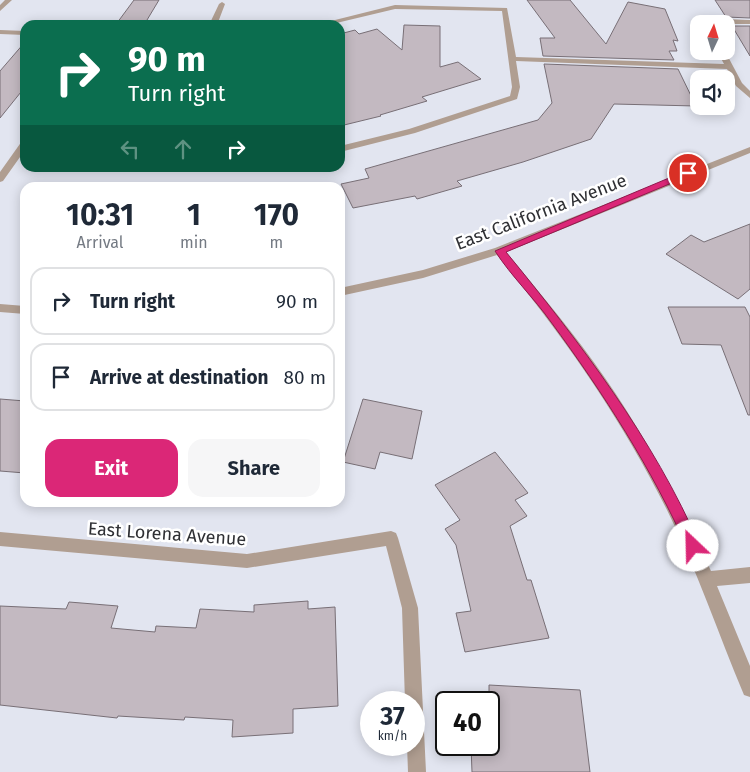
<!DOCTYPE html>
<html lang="en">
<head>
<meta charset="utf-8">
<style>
	:root { --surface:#fff; --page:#f6f6f7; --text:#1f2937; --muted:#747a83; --line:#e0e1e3; --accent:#db2777 }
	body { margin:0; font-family:"Fira Sans",sans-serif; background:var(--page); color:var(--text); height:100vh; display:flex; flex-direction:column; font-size:19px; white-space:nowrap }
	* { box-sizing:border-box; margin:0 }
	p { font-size:16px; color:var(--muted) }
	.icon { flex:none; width:28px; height:28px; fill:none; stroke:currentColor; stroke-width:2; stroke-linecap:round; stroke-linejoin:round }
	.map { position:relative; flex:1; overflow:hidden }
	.drawer { position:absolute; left:20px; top:182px; width:325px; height:325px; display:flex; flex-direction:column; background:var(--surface); border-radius:15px; box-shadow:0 2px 12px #0003 }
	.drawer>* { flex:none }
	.guide { position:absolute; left:20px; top:20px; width:325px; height:152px; border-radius:15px; box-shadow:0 2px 12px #0003; background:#0b6e4f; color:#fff; overflow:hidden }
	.needle { width:32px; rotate:4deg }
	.tools { position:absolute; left:690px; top:15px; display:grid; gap:10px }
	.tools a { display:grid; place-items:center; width:45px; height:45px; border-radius:10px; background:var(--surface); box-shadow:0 2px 12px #0003; font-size:25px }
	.speed { position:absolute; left:360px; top:691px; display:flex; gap:10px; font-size:25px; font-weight:700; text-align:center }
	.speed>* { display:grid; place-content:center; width:65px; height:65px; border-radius:50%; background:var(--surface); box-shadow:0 2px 12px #0003; line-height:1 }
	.speed small { font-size:12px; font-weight:400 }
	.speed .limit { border:2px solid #111; border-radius:8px; background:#fff; color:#111 }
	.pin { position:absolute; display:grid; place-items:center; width:42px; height:42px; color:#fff; margin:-21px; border:2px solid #fff; border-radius:50%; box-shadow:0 1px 5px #0007 }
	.me { position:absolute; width:55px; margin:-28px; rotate:336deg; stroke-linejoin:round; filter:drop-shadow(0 0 4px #0008) }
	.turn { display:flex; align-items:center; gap:18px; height:105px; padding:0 25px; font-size:22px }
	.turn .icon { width:65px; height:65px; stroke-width:2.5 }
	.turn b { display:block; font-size:35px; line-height:42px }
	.lanes { display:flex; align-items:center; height:48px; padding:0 25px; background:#0003; justify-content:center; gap:25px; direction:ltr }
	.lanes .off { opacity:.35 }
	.eta { display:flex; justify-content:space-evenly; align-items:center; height:85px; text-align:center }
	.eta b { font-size:30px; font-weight:700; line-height:35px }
	.cta { display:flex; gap:10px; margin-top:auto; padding:10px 25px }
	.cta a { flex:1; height:58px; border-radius:15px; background:var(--accent); color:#fff; font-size:20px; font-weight:700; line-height:58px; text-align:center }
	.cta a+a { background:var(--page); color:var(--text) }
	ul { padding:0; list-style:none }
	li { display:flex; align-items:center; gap:15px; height:68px; margin:0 10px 8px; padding:0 15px; border:2px solid var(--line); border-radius:15px }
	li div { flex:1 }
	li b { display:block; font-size:19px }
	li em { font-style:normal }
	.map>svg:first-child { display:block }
</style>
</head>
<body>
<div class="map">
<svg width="750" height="772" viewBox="0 0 750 772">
	<rect width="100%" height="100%" fill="#e2e5f0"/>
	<path fill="#c3b9c1" stroke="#786f76" d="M134,0H159L144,25L117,23Z
		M527,0H570L606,44L628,2L665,9L678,41L673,40L677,51H669L674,60L543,56L540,38H555Z
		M715,0H750V18L726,17Z
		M404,25L440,26V67L458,62L481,79L422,97L427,101L380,115L381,116L340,126V34L355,30L359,34L377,29L402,50Z
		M732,26H750V56Z
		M25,42V87L0,118V71Z
		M544,64L678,69L696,106L614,104L591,139L523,162L457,181L462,186L417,199L415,196L353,208L341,184L369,178L365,169L538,120L552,103Z
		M750,224V289L738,299L666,254L691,235L704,242Z
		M668,307H745L750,317V415H748L721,345L682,344Z
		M0,399L25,401V473L0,471Z
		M363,399L422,411L412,459L380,452L375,469L343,462Z
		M495,452L528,493L515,500L527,516L510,526L527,580H531L549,638L465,652L456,613L471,611L456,545L445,529L460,520L435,485Z
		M308,601V609L335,607L338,706L293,709V733L232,737L233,720L185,717L184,720L118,716L117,718L0,705V606L66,609L69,602L118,606L111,628L155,632L156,626L196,628L200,609L254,612V605Z
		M489,685L580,690L590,772H472L471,745H489Z"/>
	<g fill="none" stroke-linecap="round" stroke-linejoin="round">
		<path fill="#b09e91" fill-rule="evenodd" d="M5,0H12L0,11V5Z
			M222,2L225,4L217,25H209L219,4Z
			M395,5L507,8L516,57L724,64L717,51H725L742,83L750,91V98L736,86L727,69L516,61L520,87L517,99L415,133L340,152V146L409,129L510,96L512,87L502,11L395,9L328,25H315Z
			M723,19L750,20V24H708Z
			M0,30L25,31V35L0,34Z
			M25,140V150L3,181L0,182V172L22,141Z
			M750,147V153L506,252C540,293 575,334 605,378C647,438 680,504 711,571L750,567V583L717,586L750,666V697L744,695C718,633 697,570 667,510C620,416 563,336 497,255L423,278L340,296V288L423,270L495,248Z
			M0,304L25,306V314L0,312Z
			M391,531L396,533L398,538L418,608L426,772H408L407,745H414V702H405L402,608L386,546L247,568L0,546V532L247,554Z"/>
	</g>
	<path fill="#db2777" stroke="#8e194d" d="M688,170L691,171V175L506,252C579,341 654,439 700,546L698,550L693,552L688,550C652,469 604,394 551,322C534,298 511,276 495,251Z"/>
	<g text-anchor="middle" stroke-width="5" stroke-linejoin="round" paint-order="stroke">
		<g font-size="18" fill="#2f3034" stroke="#fff">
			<text transform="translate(541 212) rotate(-21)" y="6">East California Avenue</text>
			<text transform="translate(167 534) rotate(4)" y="6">East Lorena Avenue</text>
		</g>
	</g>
</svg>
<div class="tools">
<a><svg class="needle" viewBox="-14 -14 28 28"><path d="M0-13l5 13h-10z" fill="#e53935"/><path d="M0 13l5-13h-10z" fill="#747a83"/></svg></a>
<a><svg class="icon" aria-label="sound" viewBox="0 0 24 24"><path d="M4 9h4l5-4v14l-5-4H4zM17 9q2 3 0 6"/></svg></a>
</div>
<div class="speed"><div>37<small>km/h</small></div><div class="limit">40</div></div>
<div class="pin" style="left:688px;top:173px;background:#d93025"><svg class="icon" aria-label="arrive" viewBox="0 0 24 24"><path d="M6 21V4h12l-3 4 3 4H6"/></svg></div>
<svg class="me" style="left:693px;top:546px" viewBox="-20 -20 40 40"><circle r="19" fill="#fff"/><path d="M0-13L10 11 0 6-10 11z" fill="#db2777"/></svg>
<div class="guide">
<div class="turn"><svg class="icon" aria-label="right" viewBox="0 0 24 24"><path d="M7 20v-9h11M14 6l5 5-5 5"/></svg><div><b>90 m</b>Turn right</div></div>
<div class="lanes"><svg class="icon off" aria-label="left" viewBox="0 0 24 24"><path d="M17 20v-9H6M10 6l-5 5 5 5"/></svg><svg class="icon off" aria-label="ahead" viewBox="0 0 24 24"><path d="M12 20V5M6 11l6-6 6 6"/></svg><svg class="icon" aria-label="right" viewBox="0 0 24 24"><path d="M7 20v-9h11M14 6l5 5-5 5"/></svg></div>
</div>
<section class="drawer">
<div class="eta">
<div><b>10:31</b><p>Arrival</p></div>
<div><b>1</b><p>min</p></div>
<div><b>170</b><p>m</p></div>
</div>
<ul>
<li><svg class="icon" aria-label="right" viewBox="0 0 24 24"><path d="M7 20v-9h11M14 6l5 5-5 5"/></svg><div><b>Turn right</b></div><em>90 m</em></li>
<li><svg class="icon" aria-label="arrive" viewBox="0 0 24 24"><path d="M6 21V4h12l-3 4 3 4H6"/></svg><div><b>Arrive at destination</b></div><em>80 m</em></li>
</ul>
<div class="cta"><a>Exit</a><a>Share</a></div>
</section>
</div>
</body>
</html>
